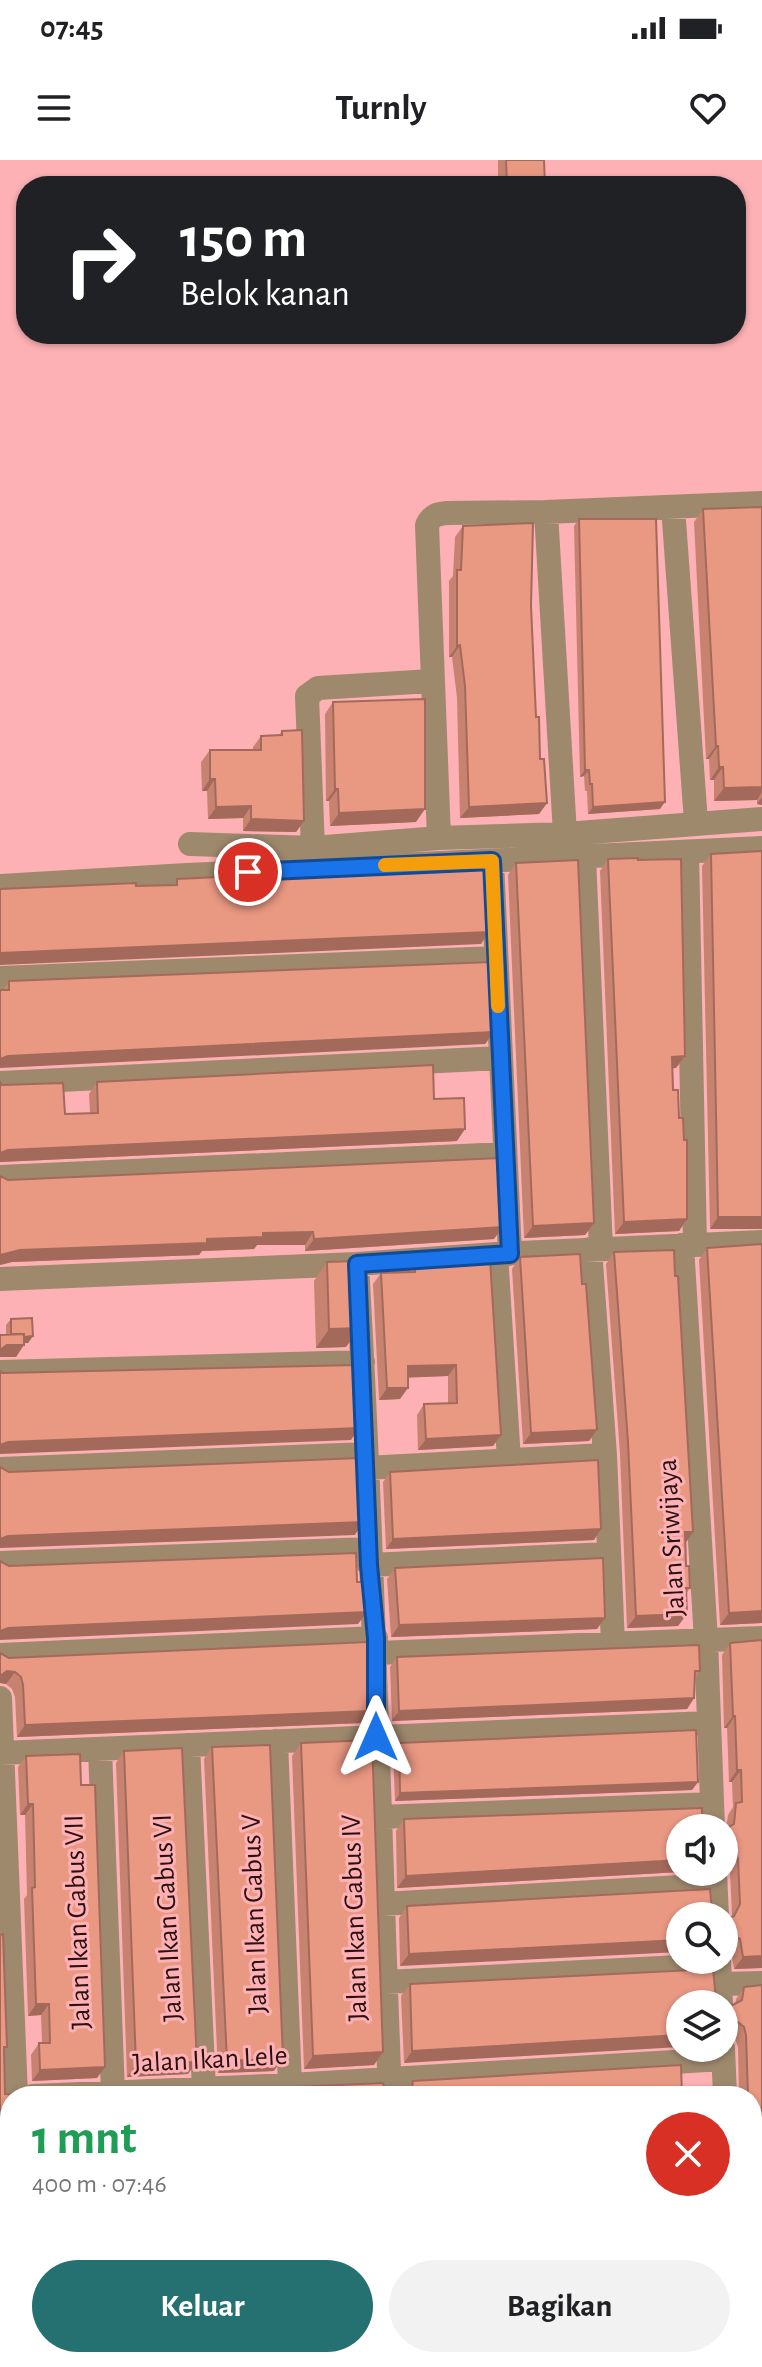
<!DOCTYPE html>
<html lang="id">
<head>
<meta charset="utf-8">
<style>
	:root { --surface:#fff; --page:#f2f2f2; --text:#202124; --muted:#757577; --accent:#257070 }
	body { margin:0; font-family:"Alegreya Sans",sans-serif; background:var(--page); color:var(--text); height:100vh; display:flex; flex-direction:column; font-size:30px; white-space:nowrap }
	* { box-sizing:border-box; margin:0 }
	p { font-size:26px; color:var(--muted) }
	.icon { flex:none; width:44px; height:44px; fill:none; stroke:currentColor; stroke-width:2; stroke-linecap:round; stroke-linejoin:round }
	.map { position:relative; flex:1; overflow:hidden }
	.panel { position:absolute; left:0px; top:1926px; width:762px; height:282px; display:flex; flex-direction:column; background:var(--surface); border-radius:32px 32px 0 0; box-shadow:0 2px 6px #0004 }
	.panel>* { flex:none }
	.top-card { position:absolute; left:16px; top:16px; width:730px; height:168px; border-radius:32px; box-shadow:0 2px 6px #0004; background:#202124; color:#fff; overflow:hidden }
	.fabs { position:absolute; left:666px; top:1654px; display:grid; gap:16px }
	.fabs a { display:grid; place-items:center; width:72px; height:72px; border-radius:50%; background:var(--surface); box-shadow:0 2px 6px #0004; font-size:40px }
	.pin { position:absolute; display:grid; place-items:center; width:68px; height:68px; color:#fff; margin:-34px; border:4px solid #fff; border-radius:50%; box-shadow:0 2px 8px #0007 }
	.me { position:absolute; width:88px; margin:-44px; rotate:0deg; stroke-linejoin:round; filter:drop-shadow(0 0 6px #0008) }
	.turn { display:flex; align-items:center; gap:28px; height:168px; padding:0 32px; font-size:36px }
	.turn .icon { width:104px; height:104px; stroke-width:2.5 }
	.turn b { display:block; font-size:56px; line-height:68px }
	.round { display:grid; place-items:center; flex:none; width:84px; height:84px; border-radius:42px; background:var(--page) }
	.summary { display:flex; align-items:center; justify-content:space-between; height:136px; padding:0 32px }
	h1 { font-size:48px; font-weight:700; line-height:60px; color:#1e9e55 }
	.primary-button { display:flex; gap:16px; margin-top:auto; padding:16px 32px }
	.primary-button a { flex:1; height:92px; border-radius:48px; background:var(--accent); color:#fff; font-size:32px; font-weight:700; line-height:92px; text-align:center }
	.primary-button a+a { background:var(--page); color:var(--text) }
	.status { display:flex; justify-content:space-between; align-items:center; height:56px; padding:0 40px; background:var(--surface); direction:ltr }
	.status svg { height:22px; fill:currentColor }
	header { display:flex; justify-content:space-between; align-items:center; height:104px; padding:0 32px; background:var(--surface); font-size:36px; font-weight:700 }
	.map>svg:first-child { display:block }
</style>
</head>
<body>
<div class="status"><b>07:45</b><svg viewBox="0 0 49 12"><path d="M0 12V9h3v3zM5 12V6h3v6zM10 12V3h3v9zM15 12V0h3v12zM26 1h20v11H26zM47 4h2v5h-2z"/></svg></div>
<header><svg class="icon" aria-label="menu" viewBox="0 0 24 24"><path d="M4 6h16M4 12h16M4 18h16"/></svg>Turnly<svg class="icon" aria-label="heart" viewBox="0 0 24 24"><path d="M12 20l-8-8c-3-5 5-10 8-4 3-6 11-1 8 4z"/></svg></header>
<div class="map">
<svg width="762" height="2207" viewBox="0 0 762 2207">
	<rect width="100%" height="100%" fill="#fdb1b4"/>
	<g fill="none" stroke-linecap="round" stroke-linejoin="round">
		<path stroke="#9e896d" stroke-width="24" d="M673,347L696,662
			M546,352L565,674
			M439,678L427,365C432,355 437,354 447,353L546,352L762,343
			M190,684L313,688L439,678L565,674L762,659
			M313,688L307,536L318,528L431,521
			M687,692L695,1084
			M584,697L601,1089
			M492,701L510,1094
			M0,726L187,715L762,688
			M0,818L496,798
			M0,923L500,898
			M0,1017L505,994
			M682,1085L706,1480L713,1668
			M590,1089L605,1295L613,1484
			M496,1094L509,1300
			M357,1104C373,1381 379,1658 390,1936
			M0,1119L357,1104L496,1094L762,1082
			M0,1212L363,1202
			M366,1308L605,1295
			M0,1309L366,1294
			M0,1403L369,1389
			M369,1405L609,1394
			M376,1493L762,1478
			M0,1495L376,1478
			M0,1538L16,1936
			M276,1581L290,1925
			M188,1585L204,1929
			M100,1589L113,1933
			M0,1593L708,1563
			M379,1657L712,1644
			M715,1712L717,1756
			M382,1744L715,1725
			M719,1800L721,1844
			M386,1822L719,1805
			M720,1824L762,1823
			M723,1888L725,1936
			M33,1936L290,1925L723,1899
			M752,2188L762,2187
			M28,2198V2207
			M737,2198V2207
			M346,2207L530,2198"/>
	</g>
	<path fill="#c88370" d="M498,0H544L545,26H498Z
		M762,347V645L757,644V640L714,641V620H710L709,599H706L694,362L703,349Z
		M579,359L660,649L588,654L587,631H585L584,616L580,617L574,366Z
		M463,366L531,446L536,557L540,599L547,643L539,654L460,658L457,538L452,497H449V421L453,416L455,377Z
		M333,542L416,662L330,666L329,641H326L325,554Z
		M282,571L304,661L296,672L243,671V658L208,659L207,631H202L201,602L210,590H253V587L261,576L279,575Z
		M762,691V1069H710L702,706L711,694Z
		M608,699L685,896L676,908H673V930L679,958L687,1059L679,1071L615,1074L600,711Z
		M516,703L594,1063L585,1075L524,1078L508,715Z
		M9,821L494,872L485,884L3,830Z
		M97,922L434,939L457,981L0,1002L2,925L65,954L90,953L89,934Z
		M0,1016L8,1020L494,1079L305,1091V1085H257L254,1089L202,1091L199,1095L12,1102L0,1105Z
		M707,1088L762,1463L720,1465L699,1100Z
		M614,1092L675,1116L686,1406L690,1428L686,1434L678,1466L627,1468L620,1294L606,1104Z
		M520,1097L582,1124L597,1270L589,1281L523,1284L512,1109Z
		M327,1102L346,1187L316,1188L314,1121Z
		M415,1104L501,1275L493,1286L418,1290L417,1255L424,1244L448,1243V1216L408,1217L400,1239L379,1240L373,1124L381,1113H409Z
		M11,1159L33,1176L28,1183H24L16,1197L6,1174V1165Z
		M390,1312L594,1380L386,1389L383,1322Z
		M395,1408L597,1469L391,1477L387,1419Z
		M730,1483L762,1808L734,1809L731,1791L724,1788V1758L727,1759L732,1756L730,1711L727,1703L724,1702V1670L726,1669L728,1655L733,1647L732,1622H729L727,1568H724L722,1495Z
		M0,1493L9,1498L362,1563L17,1577L15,1537L12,1529L6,1524L0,1523Z
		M397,1497L700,1511L695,1519L694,1538L687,1549L392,1561L390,1507Z
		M301,1583L374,1905L304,1909L292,1596Z
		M399,1583L698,1622L692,1630L395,1641L393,1591Z
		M212,1587L274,1911L218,1913L204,1599Z
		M124,1591L188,1914L127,1917L116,1603Z
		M26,1596L81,1625L97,1918L32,1921L31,1895L39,1883H42L41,1855L28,1856L24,1739L27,1735L25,1655H20L18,1607Z
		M702,1658L680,1668V1712L397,1728L396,1671L404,1659Z
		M407,1746L712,1751L400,1806L399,1758Z
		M410,1824L716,1839L729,1847L735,1844L736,1839L744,1827L752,1936H739L738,1887L735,1879L729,1874L724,1875V1844L404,1903L401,1836Z
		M413,1921L682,1936H404Z
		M42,2198H341L346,2207H61V2202H43Z"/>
	<path fill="#a36a5b" d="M460,485L452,497H449L457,486Z
		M716,586H718L709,599H706Z
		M719,607H723L714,620H710Z
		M585,610H589L584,616L580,617Z
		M210,619H215L207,631H202Z
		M762,627V632L757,640L714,641L724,628Z
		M335,629H338L329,641H326Z
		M762,637V645L757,644Z
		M665,642L660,649L588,654L593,647Z
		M547,643L539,654L460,658L469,647Z
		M251,646L243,658L208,659L216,647Z
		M425,649L416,662L330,666L339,653Z
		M251,659L304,661L296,672L243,671Z
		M489,772L481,784L0,805V793Z
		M494,872L485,884L0,908V899L8,896Z
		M685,896L676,908L664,909L672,897Z
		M465,969L457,981L0,1002V993L8,990Z
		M718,1057H762V1069H710Z
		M687,1059L679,1071L615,1074L624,1062Z
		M594,1063L585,1075L524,1078L533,1066Z
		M503,1067L494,1079L305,1091L314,1079Z
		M313,1072L305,1085H257L254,1089L202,1091L199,1095L12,1102L0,1105V1095L20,1090L207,1079L263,1073Z
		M360,1168L346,1187L316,1188L329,1169Z
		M33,1176L28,1183L7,1184L11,1177Z
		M7,1185H24L16,1197H0V1190Z
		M456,1205L448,1216L400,1218L408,1206Z
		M387,1228H408L400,1239L379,1240Z
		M359,1268L351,1280L0,1294V1285L8,1282Z
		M597,1270L589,1281L523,1284L531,1273Z
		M501,1275L493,1286L418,1290L426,1279Z
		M363,1362L355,1375L0,1388V1379L8,1376Z
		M601,1369L594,1380L386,1389L393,1379Z
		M685,1372H693L685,1384Z
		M762,1451V1463L720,1465L729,1453Z
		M367,1452L358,1464L0,1480V1471L8,1468Z
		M687,1454L678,1466L627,1468L636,1456Z
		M605,1458L597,1469L391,1477L399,1465Z
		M7,1511L15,1512L6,1524L0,1523V1516Z
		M694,1538L687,1549L392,1561L399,1551Z
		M370,1551L362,1563L17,1577L25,1565Z
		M733,1556H735L727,1568H724Z
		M737,1610H741L732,1622H729Z
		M698,1622L692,1630L395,1641L400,1633Z
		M28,1644H33L25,1655H20Z
		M680,1700V1712L397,1728L406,1716Z
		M680,1780V1792L400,1806L409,1794Z
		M762,1796V1808L734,1809L743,1797Z
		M36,1844H49L41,1855L28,1856Z
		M738,1862L729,1874L724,1875V1863Z
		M680,1875V1887L404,1903L412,1891Z
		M383,1892L374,1905L304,1909L313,1896Z
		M283,1898L274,1911L218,1913L227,1901Z
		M197,1902L188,1914L127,1917L136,1904Z
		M105,1907L97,1918L32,1921L40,1910Z
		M752,2161H762V2173H752Z
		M46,2198H63L61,2202H43Z"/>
	<path fill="#e99882" stroke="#a36a5b" stroke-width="2" d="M506,0H544L545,26H507Z
		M762,347V627L724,628L723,607H719L718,586H716L703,349Z
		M579,359H656L665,642L593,647L592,624H590L589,610H585Z
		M533,363L531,446L536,557H539L540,599H544L547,643L469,647L465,526L460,485L457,486V410H461L463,366Z
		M425,539V649L339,653L338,629H335L333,542Z
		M302,570L304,661L251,659V646L216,647L215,619H210V590H261V576L282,575V571Z
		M762,691V1057H718L711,694Z
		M638,698V700L681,699L685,896L672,897L673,930H678L679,958H683L684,980H687V1059L624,1062L608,699Z
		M578,700L594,1063L533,1066L516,703Z
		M486,704L489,772L0,793V729L136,723V726L177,725V719Z
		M491,802L494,872L8,896L0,899V830H9V821Z
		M433,905L434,939L464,938L465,969L8,990L0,993V922L2,925L63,923L65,954L98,953L97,922Z
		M500,998L503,1067L314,1079L313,1072L263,1073V1077L207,1079V1083L20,1090L0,1095V1016L8,1020Z
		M762,1084V1451L729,1453L707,1088Z
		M674,1090L675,1116H678L693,1372H685L686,1406H689L690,1428H686L687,1454L636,1456L628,1282L614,1092Z
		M580,1094L582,1124H586L597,1270L531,1273L520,1097Z
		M490,1099L501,1275L426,1279L424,1244L457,1243L456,1205L408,1206V1228H387L381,1113L415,1112V1104Z
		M356,1101L360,1168L329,1169L327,1102Z
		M32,1158L33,1176L24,1177V1174H11V1159Z
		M24,1174V1185H7L0,1190V1175Z
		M356,1205L359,1268L8,1282L0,1285V1211L2,1213Z
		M360,1298L361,1301L363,1362L8,1376L0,1379V1307L9,1312Z
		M598,1300L601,1369L393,1379L390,1312Z
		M356,1393L357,1422H366L367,1452L8,1468L0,1471V1401L9,1406Z
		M603,1398L605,1458L399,1465L395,1408Z
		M762,1480V1796L743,1797L740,1779L728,1773L724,1775V1758L727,1759L734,1756L740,1744L738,1699L736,1691L724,1686V1670L734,1664L736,1643L742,1642L741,1610H737L735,1556H733L730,1483Z
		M368,1482L370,1551L25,1565L23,1525L21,1517L15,1512L7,1511L0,1516V1493L9,1498Z
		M699,1485L700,1511H695L694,1538L399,1551L397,1497Z
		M696,1570L698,1622L400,1633L399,1583Z
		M372,1580L383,1892L313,1896L301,1583Z
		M270,1585L283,1898L227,1901L212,1587Z
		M182,1588L197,1902L136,1904L124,1591Z
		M80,1594L81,1625H95L105,1907L40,1910L39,1883H50L49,1844H36L32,1728L35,1727L33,1644H28L26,1596Z
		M702,1648V1658H707L714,1668H680V1700L406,1716L404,1659Z
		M710,1729L712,1751L718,1756H680V1780L409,1794L407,1746Z
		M3,1774L7,1887H4L5,1934H9L10,1951V2198H23V2207H0V1775Z
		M713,1809L716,1839L729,1847L742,1840L744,1827L762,1825V2161H752V1936H748L746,1875L744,1867L738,1862L724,1863V1844H680V1875L412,1891L410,1824Z
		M681,1905L682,1936H404L411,1932L413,1921Z
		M383,1923L386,1933L390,1936H103Z
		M760,2197H762V2207H754Z
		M69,2198H341L346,2207H70Z
		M547,2198H732L738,2207H415L539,2201Z"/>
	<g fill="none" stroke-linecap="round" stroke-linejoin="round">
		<g stroke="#114b97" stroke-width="20">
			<path id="route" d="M248,712L492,701L510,1094L357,1104L369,1405L376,1478V1577"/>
		</g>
		<use href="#route" stroke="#1a73e8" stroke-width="14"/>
		<path stroke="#f59e0b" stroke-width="14" d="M385,705L492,701L498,846"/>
	</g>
	<g text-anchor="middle" stroke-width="6" stroke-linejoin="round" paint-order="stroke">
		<g font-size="28" fill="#2b1012" stroke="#fdb1b4">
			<text transform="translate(670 1378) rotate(-93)" y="10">Jalan Sriwijaya</text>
			<text transform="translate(253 1754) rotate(-92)" y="10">Jalan Ikan Gabus V</text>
			<text transform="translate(166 1758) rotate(-93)" y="10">Jalan Ikan Gabus VI</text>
			<text transform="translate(353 1758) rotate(-92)" y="10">Jalan Ikan Gabus IV</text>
			<text transform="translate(76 1762) rotate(-92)" y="10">Jalan Ikan Gabus VII</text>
			<text transform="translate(210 1898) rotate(-3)" y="10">Jalan Ikan Lele</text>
		</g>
	</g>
</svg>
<div class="fabs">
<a><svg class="icon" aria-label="sound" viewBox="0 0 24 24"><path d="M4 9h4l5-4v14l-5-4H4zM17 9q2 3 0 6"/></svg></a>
<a><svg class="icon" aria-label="search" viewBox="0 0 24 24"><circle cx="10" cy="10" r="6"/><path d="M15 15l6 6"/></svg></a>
<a><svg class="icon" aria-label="layers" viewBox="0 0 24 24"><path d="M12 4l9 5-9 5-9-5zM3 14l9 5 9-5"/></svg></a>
</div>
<div class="pin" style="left:248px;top:712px;background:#d93025"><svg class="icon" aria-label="arrive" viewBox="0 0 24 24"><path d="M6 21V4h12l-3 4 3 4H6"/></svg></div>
<svg class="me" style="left:376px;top:1577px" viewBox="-20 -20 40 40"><path d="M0-17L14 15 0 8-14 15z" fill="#1a73e8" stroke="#fff" stroke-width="4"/></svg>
<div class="top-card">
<div class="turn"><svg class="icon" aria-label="right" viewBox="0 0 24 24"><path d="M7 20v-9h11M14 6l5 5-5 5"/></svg><div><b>150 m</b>Belok kanan</div></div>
</div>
<section class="panel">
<div class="summary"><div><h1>1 mnt</h1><p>400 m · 07:46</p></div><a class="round" style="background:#d93025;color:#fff"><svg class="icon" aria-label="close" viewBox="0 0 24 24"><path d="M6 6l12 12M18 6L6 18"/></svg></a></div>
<div class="primary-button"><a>Keluar</a><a>Bagikan</a></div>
</section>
</div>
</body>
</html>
